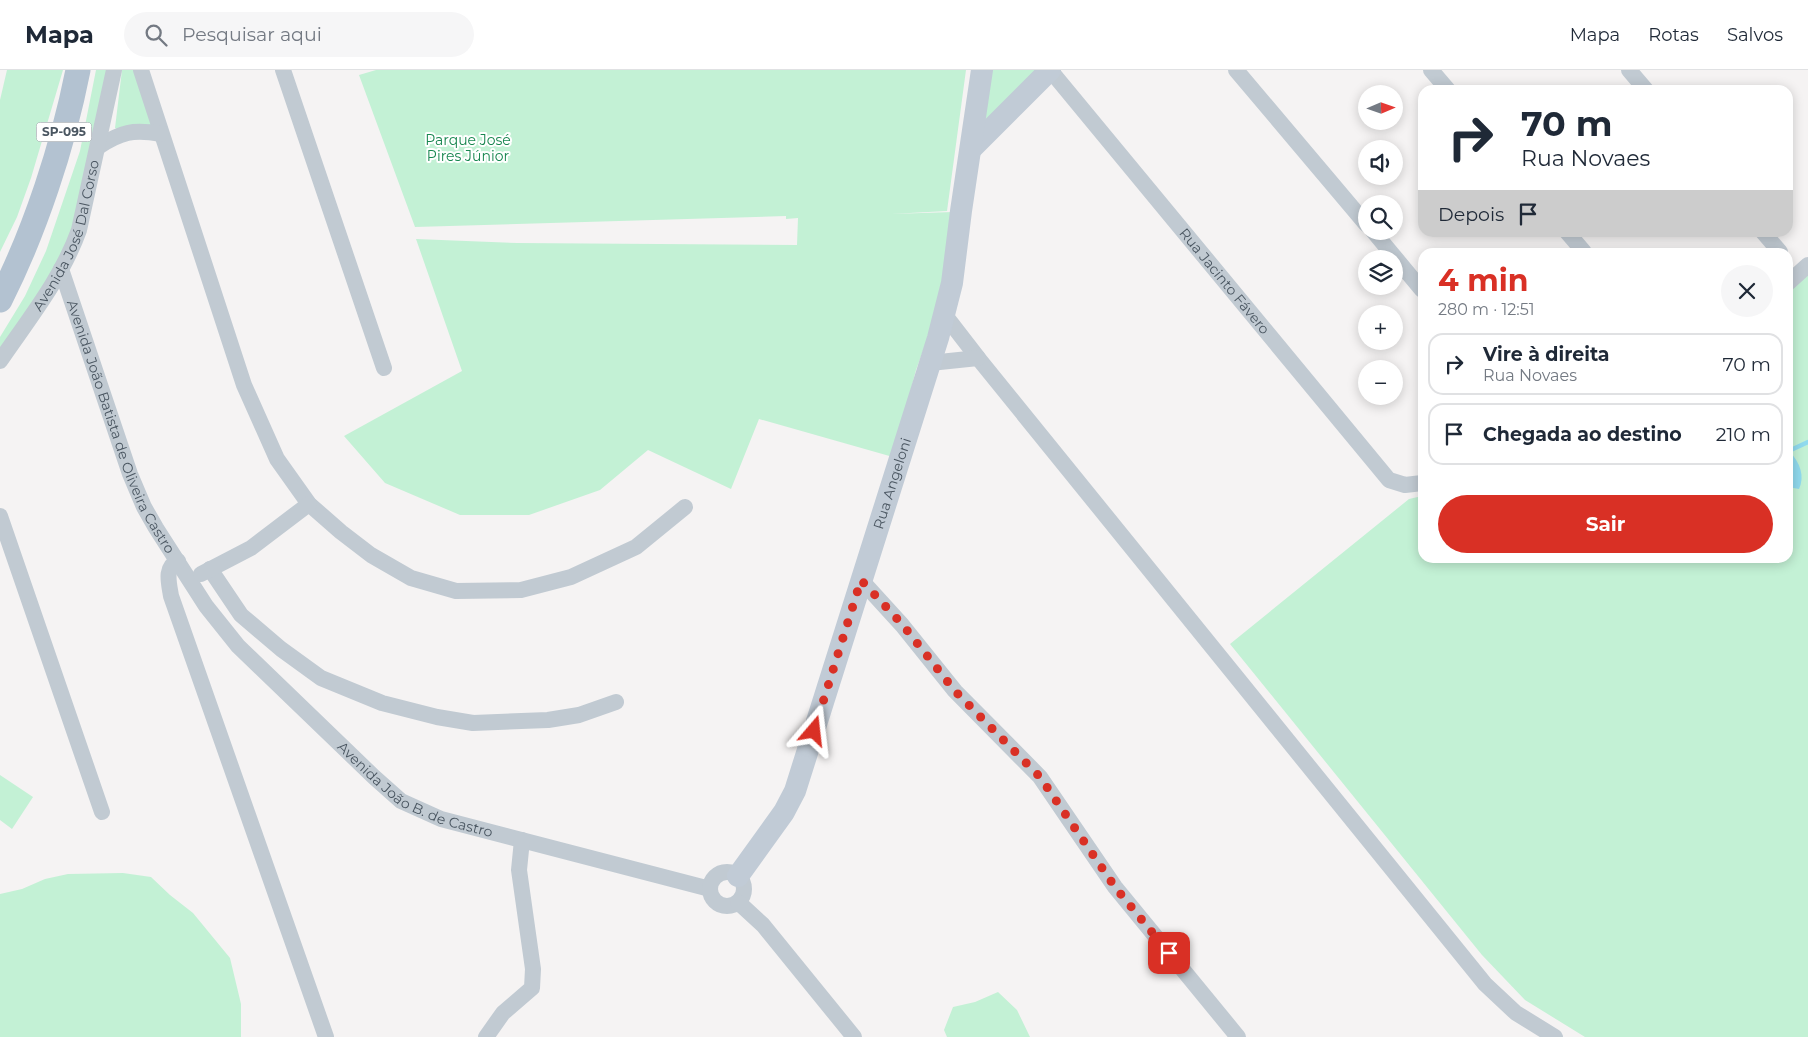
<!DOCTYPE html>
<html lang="pt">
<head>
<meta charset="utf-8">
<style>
	:root { --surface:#fff; --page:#f6f6f7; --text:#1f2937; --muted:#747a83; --line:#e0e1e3; --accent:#d93025 }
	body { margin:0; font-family:Montserrat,sans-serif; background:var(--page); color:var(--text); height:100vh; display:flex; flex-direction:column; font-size:19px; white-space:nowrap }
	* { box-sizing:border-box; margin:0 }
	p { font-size:16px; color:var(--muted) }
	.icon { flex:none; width:28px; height:28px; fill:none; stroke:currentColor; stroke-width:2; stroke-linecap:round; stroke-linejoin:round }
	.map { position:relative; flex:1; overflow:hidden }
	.details { position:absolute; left:1418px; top:178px; width:375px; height:315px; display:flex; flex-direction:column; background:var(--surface); border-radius:15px; box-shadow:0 2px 12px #0003 }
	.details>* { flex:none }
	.hud { position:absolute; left:1418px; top:15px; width:375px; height:152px; border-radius:15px; box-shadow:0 2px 12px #0003; background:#fff; color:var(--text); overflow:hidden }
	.needle { width:32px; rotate:88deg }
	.fabs { position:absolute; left:1358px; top:15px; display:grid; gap:10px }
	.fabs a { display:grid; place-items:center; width:45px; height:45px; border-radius:50%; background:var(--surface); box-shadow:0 2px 12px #0003; font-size:25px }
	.pin { position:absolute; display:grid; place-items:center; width:42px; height:42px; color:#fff; margin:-21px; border-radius:10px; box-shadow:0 2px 8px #0006 }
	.me { position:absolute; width:55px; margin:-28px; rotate:17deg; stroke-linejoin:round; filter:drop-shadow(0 0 4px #0008) }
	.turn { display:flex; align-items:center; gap:18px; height:105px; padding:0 20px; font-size:22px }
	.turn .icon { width:65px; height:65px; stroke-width:2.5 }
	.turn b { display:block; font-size:35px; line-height:42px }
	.then { display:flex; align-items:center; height:48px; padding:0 20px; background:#0003; gap:10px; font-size:19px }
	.round { display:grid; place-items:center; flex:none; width:52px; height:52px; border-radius:26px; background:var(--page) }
	.overview { display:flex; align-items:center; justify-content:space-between; height:85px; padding:0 20px }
	h1 { font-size:30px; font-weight:700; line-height:38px; color:var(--accent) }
	.button { display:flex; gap:10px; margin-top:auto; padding:10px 20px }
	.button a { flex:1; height:58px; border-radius:30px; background:var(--accent); color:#fff; font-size:20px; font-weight:700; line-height:58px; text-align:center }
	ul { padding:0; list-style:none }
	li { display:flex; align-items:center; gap:15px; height:62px; margin:0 10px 8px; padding:0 10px; border:2px solid var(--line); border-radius:15px }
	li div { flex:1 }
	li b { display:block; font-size:19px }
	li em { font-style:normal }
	header { display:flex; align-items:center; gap:30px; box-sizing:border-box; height:70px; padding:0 25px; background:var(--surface); border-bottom:1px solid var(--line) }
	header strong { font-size:24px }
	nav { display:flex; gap:28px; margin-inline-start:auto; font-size:18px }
	.search { width:350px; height:45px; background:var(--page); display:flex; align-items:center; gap:12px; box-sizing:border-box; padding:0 18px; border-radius:28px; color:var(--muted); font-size:19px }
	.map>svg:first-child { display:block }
</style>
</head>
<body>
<header>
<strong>Mapa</strong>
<div class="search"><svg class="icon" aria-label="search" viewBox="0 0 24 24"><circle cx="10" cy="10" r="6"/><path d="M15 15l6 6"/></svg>Pesquisar aqui</div>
<nav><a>Mapa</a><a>Rotas</a><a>Salvos</a></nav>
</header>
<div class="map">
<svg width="1808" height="967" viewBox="0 0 1808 967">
	<rect width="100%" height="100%" fill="#f5f3f3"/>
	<path fill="#c3f1d5" d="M7,0H63L31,108L17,147L0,182V30Z
		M96,0H110L75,157L57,198L0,283V267L25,226L46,181L80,81Z
		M122,0H137L153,58L121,61L115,58Z
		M376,0H966L947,141L891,144L953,142L951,174L928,267L916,300L893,387L759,349L731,419L648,380L600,420L529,445H460L385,413L344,366L462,301L416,169L517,173L797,175L798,148L786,149V146L415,157L359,5Z
		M986,0H1044L977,67Z
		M1808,195V967H1585L1525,930L1482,885L1230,574L1409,429L1422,426V488H1788V213Z
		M0,705L33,727L12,759L0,750Z
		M123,803L151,807L170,825L193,843L230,888L241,934V967H0V824L22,819L45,809L68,804Z
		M998,922L1017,940L1030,967H947L944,960L953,937L975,932Z"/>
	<path fill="#90daee" d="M1788,382H1790C1800,393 1805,406 1799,419L1788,417Z"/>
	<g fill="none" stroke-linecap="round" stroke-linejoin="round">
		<path stroke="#90daee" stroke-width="4.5" d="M1788,379H1793L1808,372"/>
		<g stroke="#c1cad2" stroke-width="16">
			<path d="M141,0L244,315L277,389L309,434L341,462L371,485L411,508L456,521L521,520L571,507L636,477L685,437"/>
			<path d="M283,0L384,298"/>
			<path id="s1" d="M1050,0L1389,410L1405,415L1422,413"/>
			<path d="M1236,0L1366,154"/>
			<path d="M1431,0L1448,20"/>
			<path d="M1629,0L1646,20"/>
			<path d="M98,77C121,62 133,59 161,64"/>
			<path d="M1373,161L1422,220"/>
			<path d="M1567,162L1584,182"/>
			<path d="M1763,162L1780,182"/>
			<path id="s2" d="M61,199L130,404L144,437L156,458L206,536L238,576L374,707L401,731L441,749L710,819"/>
			<path d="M1788,213L1808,195"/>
			<path d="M944,244L978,288L1485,914L1516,943L1555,967"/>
			<path id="s3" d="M0,291C28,250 62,208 79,160L114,0"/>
			<path d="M930,293L978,288"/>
			<path d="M0,446L102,742"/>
			<path d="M178,491C164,497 169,513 171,526L326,967"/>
			<path d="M210,499L241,545L281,579L321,608L382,633L437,647L473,653L548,650L579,645L616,632"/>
			<path d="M201,504L251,478L309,434"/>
			<path d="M861,510L902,555L955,621L1040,707L1115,817L1238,967"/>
			<circle cx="727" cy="819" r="17"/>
			<path d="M738,832L763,855L854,967"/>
			<path d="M486,967L503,943L532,918L533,899L519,800L522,770"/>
		</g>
		<g stroke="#c1cbd6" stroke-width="22">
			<path d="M971,79L1050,0"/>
			<path id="s4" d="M738,806L784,742L795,721L938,268L952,213L961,141L982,0"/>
		</g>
		<path stroke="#b3c2d1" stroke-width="25" d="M0,230C35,161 63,76 78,0"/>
	</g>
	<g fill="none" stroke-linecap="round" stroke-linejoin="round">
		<path stroke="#d93025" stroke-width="9" stroke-dasharray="0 16.2" d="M814,661L861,510L902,554L955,621L1040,707L1115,817L1169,883"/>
	</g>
	<g text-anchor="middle" stroke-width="4" stroke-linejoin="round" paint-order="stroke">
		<rect fill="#fff" stroke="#808990" stroke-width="1" x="36.5" y="52.5" width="55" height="19" rx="4"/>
		<g font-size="12" font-weight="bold" fill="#4a5661">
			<text x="64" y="66">SP-095</text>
		</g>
		<g font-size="14" fill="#17864f" stroke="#fff">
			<text x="468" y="75">Parque José<tspan x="468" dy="16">Pires Júnior</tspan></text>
		</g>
		<g font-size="14" fill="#4a5661" stroke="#fff">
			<text dy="5" stroke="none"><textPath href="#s3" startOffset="144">Avenida José Dal Corso</textPath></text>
			<text dy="5" stroke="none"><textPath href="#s1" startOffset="274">Rua Jacinto Fávero</textPath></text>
			<text dy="5" stroke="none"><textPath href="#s2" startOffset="169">Avenida João Batista de Oliveira Castro</textPath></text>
			<text dy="5" stroke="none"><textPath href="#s4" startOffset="425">Rua Angeloni</textPath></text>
			<text dy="5" stroke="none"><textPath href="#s2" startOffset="652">Avenida João B. de Castro</textPath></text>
		</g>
	</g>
</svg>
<div class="fabs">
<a><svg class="needle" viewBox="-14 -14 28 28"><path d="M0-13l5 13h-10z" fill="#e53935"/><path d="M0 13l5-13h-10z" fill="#747a83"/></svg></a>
<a><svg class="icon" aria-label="sound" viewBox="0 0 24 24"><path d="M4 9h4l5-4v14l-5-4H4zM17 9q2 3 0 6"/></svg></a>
<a><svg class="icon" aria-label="search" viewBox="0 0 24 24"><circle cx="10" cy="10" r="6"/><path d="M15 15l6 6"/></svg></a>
<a><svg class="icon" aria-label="layers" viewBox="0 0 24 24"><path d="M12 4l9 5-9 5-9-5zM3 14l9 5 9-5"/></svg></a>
<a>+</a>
<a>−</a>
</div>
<div class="pin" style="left:1169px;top:883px;background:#d93025"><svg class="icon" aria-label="arrive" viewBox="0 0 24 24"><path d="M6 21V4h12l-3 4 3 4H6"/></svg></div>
<svg class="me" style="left:814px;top:661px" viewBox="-20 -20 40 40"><path d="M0-17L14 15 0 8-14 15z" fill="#d93025" stroke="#fff" stroke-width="4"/></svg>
<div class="hud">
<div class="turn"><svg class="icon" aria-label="right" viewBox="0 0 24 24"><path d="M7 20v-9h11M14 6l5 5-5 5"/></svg><div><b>70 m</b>Rua Novaes</div></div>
<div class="then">Depois<svg class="icon" aria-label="arrive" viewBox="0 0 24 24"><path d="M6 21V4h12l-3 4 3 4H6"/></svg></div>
</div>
<section class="details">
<div class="overview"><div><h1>4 min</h1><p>280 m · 12:51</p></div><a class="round"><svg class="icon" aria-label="close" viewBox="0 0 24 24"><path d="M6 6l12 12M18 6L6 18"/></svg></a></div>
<ul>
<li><svg class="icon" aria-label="right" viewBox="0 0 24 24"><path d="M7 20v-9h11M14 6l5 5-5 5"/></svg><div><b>Vire à direita</b><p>Rua Novaes</p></div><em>70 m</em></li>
<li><svg class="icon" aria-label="arrive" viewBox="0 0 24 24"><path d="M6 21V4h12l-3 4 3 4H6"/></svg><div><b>Chegada ao destino</b></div><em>210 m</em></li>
</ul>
<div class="button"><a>Sair</a></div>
</section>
</div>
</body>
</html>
